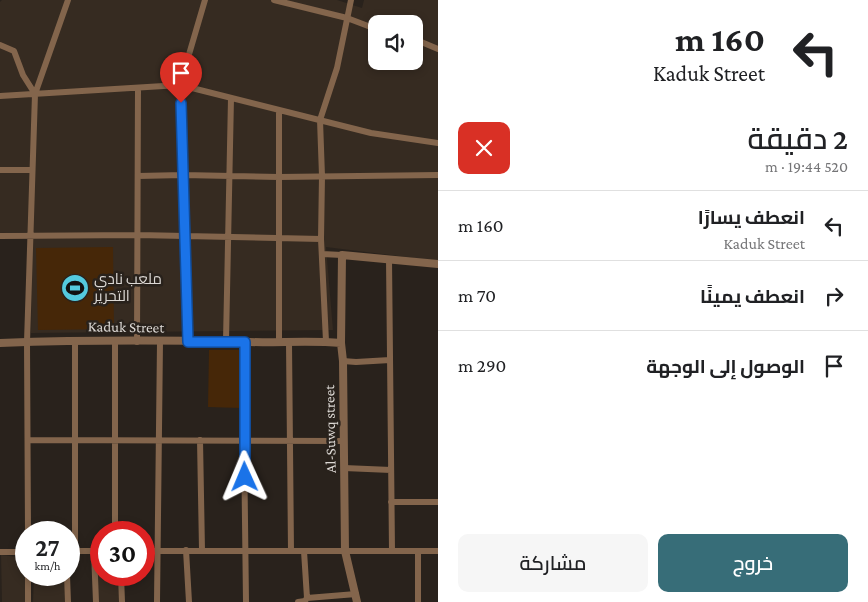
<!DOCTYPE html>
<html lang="ar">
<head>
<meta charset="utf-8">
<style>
	:root { --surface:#fff; --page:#f6f6f6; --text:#202124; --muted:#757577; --line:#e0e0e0; --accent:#376d78 }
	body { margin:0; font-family:"Crimson Pro",Cairo,serif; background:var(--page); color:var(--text); direction:rtl; height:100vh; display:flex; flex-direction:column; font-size:19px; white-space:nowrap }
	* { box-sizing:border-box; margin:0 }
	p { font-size:16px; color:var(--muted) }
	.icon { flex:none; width:28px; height:28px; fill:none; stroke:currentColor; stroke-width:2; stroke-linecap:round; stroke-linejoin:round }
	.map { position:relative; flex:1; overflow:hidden; direction:ltr }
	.details { display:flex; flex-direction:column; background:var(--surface); width:430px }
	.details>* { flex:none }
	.banner { background:#fff; color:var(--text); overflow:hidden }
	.controls { position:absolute; left:368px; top:15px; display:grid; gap:10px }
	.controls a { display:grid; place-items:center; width:55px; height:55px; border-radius:10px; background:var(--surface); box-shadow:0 2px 8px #0003; font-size:25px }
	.speed { position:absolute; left:15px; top:521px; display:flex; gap:10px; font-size:25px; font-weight:700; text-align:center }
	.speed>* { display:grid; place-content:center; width:65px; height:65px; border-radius:50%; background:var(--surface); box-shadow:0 2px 8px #0003; line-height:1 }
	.speed small { font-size:12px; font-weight:400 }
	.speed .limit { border:8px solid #d22; background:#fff; color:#111 }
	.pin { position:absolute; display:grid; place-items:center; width:42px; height:42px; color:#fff; margin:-51px -21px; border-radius:50% 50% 50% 0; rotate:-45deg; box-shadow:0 0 5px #0007 }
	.pin .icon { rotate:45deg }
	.me { position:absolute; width:55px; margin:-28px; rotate:359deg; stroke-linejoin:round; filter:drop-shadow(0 0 4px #0008) }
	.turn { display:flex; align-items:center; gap:18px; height:105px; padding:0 20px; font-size:22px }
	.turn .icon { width:65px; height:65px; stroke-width:2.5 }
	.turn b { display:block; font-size:35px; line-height:42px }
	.round { display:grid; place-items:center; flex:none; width:52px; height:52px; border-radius:10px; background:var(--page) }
	.head { display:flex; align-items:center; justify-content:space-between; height:85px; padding:0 20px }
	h1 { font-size:30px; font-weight:600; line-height:38px }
	.action { display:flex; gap:10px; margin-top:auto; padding:10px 20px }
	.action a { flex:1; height:58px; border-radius:10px; background:var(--accent); color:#fff; font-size:20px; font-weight:600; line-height:58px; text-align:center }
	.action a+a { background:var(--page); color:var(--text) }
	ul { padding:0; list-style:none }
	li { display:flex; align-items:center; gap:15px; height:70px; padding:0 20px; border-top:1px solid var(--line) }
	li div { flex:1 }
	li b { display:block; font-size:19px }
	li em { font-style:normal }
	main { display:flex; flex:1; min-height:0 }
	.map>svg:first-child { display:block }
</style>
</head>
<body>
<main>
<section class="details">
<div class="banner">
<div class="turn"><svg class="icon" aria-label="left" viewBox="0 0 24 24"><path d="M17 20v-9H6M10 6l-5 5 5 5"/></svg><div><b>160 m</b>Kaduk Street</div></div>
</div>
<div class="head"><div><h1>2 دقيقة</h1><p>520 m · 19:44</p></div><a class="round" style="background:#d93025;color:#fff"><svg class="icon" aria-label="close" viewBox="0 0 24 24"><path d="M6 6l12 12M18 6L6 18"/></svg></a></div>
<ul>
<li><svg class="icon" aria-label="left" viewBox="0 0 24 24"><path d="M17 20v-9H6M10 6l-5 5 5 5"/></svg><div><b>انعطف يسارًا</b><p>Kaduk Street</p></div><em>160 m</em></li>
<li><svg class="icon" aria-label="right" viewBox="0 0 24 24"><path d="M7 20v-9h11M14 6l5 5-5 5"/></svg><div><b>انعطف يمينًا</b></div><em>70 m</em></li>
<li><svg class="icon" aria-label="arrive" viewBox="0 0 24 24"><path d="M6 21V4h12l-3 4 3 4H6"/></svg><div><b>الوصول إلى الوجهة</b></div><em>290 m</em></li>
</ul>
<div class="action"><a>خروج</a><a>مشاركة</a></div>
</section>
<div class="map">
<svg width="438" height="602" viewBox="0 0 438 602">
	<rect width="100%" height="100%" fill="#29221c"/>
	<path fill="#362b21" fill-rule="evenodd" d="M2,0H337L362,8L364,0H438V261L326,247L333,330L31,333L32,232L0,233V2ZM376,24H414V61H376Z
		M1,555L26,558L25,602H2Z
		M96,557L101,558V575H119L120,602H98Z
		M34,575H65L66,602H33Z"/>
	<path fill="#462708" d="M113,247L114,329L38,330L36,248Z
		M209,350H242L241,408L208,407Z"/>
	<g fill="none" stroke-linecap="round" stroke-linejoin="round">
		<path stroke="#83654c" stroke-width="6" d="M274,0L347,18L376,29
			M414,39L438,49
			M0,45L14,51L23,75L35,94
			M0,96L180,85L371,133L438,143
			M0,170H32
			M138,176L183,175L279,177L438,175
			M0,236L138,235L321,239
			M322,254L342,255
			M389,259L392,551
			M75,341V551
			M226,341L231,98
			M326,341L321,239L322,176L320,120L337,68L351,0
			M115,342V532
			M137,342L138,88
			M188,342L180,85L205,0
			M245,342L244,440L246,602
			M279,343V110
			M289,343L291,551
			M343,361L356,362L390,360
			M28,440L344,441
			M200,440L202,550
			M344,468L391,470
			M391,502H438
			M28,532L27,342L35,94L68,0
			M186,550L189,602
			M69,551H101
			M94,551L96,602
			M144,551H438
			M418,551V602
			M0,552H26
			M67,575L68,602
			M121,575L122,602
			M307,598L356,594
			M28,602V575
			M157,602L160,342
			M298,602L305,601L307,598L304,551"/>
		<path stroke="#83654c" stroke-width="8" d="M0,343C83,340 166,340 249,342C279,343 310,340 341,343
			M357,602L345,551L343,361L341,343L342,255L438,264"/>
	</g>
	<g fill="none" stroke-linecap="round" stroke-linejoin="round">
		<g stroke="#114b97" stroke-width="12">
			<path id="route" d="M181,103L188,342H245V477"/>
		</g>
		<use href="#route" stroke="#1a73e8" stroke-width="9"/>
	</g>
	<defs>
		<g id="stadium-disc" transform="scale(1.4375)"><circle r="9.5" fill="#54cade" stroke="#29221c"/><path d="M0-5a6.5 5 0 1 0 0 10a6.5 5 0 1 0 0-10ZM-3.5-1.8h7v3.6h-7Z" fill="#111"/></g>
	</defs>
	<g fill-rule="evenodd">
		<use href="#stadium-disc" x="75" y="288"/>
	</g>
	<g text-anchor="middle" stroke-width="5" stroke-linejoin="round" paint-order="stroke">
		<g font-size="15" fill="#dcd8d4" stroke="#29221c" text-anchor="start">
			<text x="94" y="284">ملعب نادي<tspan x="94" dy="17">التحرير</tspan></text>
		</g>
		<g font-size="15" fill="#dcd8d4" stroke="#29221c">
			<text transform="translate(126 327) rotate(1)" y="5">Kaduk Street</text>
			<text transform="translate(330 429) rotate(-91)" y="5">Al-Suwq street</text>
		</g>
	</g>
</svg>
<div class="controls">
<a><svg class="icon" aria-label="sound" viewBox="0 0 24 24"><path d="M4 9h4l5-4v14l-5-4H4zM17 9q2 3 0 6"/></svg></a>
</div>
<div class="speed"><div>27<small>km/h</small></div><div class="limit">30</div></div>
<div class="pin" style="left:181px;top:103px;background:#d93025"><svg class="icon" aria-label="arrive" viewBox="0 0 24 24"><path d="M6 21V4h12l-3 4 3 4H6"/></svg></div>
<svg class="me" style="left:245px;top:477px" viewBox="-20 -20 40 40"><path d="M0-17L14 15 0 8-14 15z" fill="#1a73e8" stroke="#fff" stroke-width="4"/></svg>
</div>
</main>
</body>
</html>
